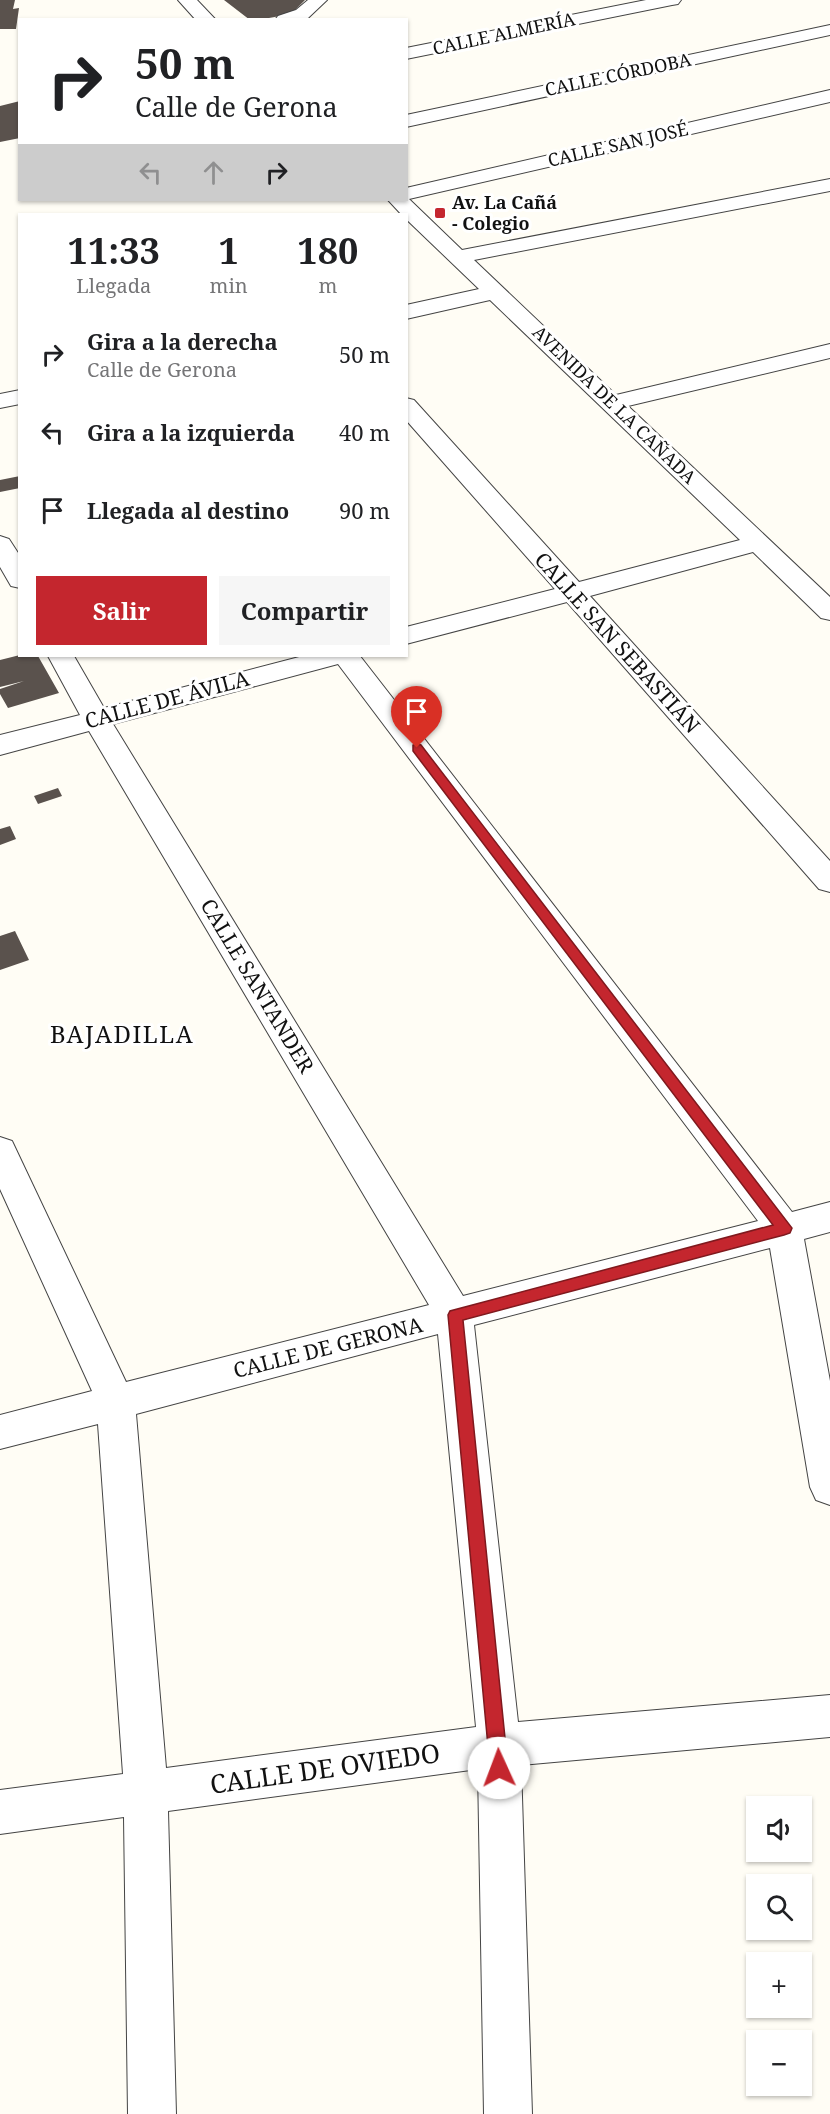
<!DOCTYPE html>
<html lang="es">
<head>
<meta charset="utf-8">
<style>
	:root { --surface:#fff; --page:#f6f6f6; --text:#202124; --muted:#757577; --accent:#c4262e }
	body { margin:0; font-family:"Noto Serif",serif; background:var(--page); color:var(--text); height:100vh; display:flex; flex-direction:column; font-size:22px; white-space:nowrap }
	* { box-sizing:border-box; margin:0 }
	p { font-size:20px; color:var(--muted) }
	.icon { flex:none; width:33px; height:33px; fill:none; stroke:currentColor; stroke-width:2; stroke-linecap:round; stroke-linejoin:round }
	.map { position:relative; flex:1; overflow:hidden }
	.drawer { position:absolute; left:18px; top:213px; width:390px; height:444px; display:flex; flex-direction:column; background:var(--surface); border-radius:0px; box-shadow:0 2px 4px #0004 }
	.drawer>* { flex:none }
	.banner { position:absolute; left:18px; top:18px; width:390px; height:183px; border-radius:0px; box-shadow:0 2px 4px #0004; background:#fff; color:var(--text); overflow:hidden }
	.fabs { position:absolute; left:746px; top:1796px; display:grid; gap:12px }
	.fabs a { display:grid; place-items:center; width:66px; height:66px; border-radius:0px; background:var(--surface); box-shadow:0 2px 4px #0004; font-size:30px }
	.pin { position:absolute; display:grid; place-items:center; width:51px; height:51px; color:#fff; margin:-62px -26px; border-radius:50% 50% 50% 0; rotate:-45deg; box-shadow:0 0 6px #0007 }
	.pin .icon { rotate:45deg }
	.me { position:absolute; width:66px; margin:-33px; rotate:358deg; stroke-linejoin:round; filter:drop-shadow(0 0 4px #0008) }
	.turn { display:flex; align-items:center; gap:21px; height:126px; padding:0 18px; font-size:27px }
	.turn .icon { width:78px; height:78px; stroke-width:2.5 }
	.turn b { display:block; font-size:42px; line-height:51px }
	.lanes { display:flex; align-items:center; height:57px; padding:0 18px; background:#0003; justify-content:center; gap:30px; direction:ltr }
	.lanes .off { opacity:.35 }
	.eta { display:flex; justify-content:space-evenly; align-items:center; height:102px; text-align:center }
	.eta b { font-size:36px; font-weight:700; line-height:42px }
	.action { display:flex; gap:12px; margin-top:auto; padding:12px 18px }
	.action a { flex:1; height:69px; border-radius:0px; background:var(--accent); color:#fff; font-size:24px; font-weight:700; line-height:69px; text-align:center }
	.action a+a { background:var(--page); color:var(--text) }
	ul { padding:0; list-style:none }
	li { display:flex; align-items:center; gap:18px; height:78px; padding:0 18px }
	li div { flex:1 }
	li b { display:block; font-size:22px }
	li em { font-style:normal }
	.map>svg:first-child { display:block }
</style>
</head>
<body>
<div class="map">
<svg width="830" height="2114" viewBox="0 0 830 2114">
	<rect width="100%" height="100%" fill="#fffdf5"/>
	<path fill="#5a524d" d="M0,0H15L13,9L19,8L16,29H0Z
		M224,0H305L291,14L258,20H250Z
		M20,101V138L0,142V106Z
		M20,476V488L0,492V480Z
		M20,655L38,656L59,693L8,708L0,694V689L24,681L0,687V660Z
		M58,788L62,796L38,804L34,796Z
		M10,826L16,839L0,845V829Z
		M15,931L29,960L0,970V936Z"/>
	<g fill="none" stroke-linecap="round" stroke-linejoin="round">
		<g stroke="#444" stroke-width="2">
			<path id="minor" d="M178,0H197L216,20H196Z
				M308,0H327L308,18L275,20L278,16L296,10Z
				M646,0H681L678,4L672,5L406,59V48Z
				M830,25V35L406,127V115Z
				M830,90V102L409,199L462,250L830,179V191L474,260L616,395L830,344V358L628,406L830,597V620L821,618L753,552L590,596L830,861V892L819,889L567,602L406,644V627L555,589L406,420V398L414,400L579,582L740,540L490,300L406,319V305L479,289L406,219V214H401L388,200H406V188Z
				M20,390V404L0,408V394Z
				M0,536L9,539L20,556V588L11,586L0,567Z
				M48,656H74L104,708L303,656H360L792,1212L830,1202V1232L804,1239L830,1381V1505L816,1500L810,1487L770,1248L474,1325L518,1722L830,1695V1737L521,1765L532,2114H484L478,1769L168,1811L176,2114H128L124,1817L0,1834V1790L123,1774L98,1424L0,1449V1415L92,1391L0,1189V1137L12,1141L126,1382L429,1305L89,731L0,755V735L80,715ZM338,664L758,1221L463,1296L113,724ZM438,1334L476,1727L166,1768L136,1414Z"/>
		</g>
		<use href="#minor" fill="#fff" fill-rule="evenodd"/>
	</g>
	<path fill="#c4262e" stroke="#7f191e" stroke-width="1.5" d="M417,744L421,745L792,1228L790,1233L784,1235L463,1320L508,1768L506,1774L499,1777L493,1774L490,1768L448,1315L450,1311L773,1225L413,751V745Z"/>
	<rect fill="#c4262e" stroke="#fff" stroke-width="2" x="434" y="207" width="12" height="12" rx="3"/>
	<g text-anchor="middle" stroke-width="6" stroke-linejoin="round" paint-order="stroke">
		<g font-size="18" fill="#111" stroke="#fff">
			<text transform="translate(504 34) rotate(-12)" y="6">CALLE ALMERÍA</text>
			<text transform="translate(618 75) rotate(-12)" y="6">CALLE CÓRDOBA</text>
			<text transform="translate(618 145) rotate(-13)" y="6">CALLE SAN JOSÉ</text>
			<text transform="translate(614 405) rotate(44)" y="6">AVENIDA DE LA CAÑADA</text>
		</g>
		<g font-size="18" font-weight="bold" fill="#111" stroke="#fff" text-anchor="start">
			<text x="452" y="209">Av. La Cañá<tspan x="452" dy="21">- Colegio</tspan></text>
		</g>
		<g font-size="21" fill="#111" stroke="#fff">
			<text transform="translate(617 643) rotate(48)" y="7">CALLE SAN SEBASTIÁN</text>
			<text transform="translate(167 700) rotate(-15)" y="7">CALLE DE ÁVILA</text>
			<text transform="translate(257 986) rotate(59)" y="7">CALLE SANTANDER</text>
			<text transform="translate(328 1348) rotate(-14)" y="7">CALLE DE GERONA</text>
		</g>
		<g font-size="24" letter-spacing="1.5" fill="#111" stroke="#fff">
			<text x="122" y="1043">BAJADILLA</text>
		</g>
		<g font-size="26" fill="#111" stroke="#fff">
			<text transform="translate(325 1769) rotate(-8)" y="9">CALLE DE OVIEDO</text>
		</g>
	</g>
</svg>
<div class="fabs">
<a><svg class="icon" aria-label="sound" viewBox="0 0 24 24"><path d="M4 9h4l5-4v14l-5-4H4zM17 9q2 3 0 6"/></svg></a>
<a><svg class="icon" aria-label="search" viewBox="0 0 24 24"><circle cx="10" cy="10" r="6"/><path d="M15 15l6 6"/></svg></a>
<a>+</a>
<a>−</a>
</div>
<div class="pin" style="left:417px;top:748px;background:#d93025"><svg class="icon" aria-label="arrive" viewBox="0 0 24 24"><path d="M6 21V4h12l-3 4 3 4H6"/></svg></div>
<svg class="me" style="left:499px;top:1768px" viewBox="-20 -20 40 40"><circle r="19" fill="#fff"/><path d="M0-13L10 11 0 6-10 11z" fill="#c4262e"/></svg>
<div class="banner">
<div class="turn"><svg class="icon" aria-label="right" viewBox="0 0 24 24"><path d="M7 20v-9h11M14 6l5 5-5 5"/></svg><div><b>50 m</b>Calle de Gerona</div></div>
<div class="lanes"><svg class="icon off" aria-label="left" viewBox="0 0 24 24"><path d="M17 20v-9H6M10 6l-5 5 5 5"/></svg><svg class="icon off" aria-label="ahead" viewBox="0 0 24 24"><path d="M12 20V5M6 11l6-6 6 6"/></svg><svg class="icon" aria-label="right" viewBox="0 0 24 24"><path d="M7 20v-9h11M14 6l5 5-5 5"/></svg></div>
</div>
<section class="drawer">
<div class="eta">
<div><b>11:33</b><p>Llegada</p></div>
<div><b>1</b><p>min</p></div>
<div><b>180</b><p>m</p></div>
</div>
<ul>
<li><svg class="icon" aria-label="right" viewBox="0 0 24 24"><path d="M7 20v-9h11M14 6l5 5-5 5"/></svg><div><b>Gira a la derecha</b><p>Calle de Gerona</p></div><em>50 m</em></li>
<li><svg class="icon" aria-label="left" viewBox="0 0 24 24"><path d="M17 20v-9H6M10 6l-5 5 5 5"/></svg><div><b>Gira a la izquierda</b></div><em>40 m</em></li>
<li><svg class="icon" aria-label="arrive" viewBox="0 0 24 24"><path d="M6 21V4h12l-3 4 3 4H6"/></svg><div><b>Llegada al destino</b></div><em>90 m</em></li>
</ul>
<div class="action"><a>Salir</a><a>Compartir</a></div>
</section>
</div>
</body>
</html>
